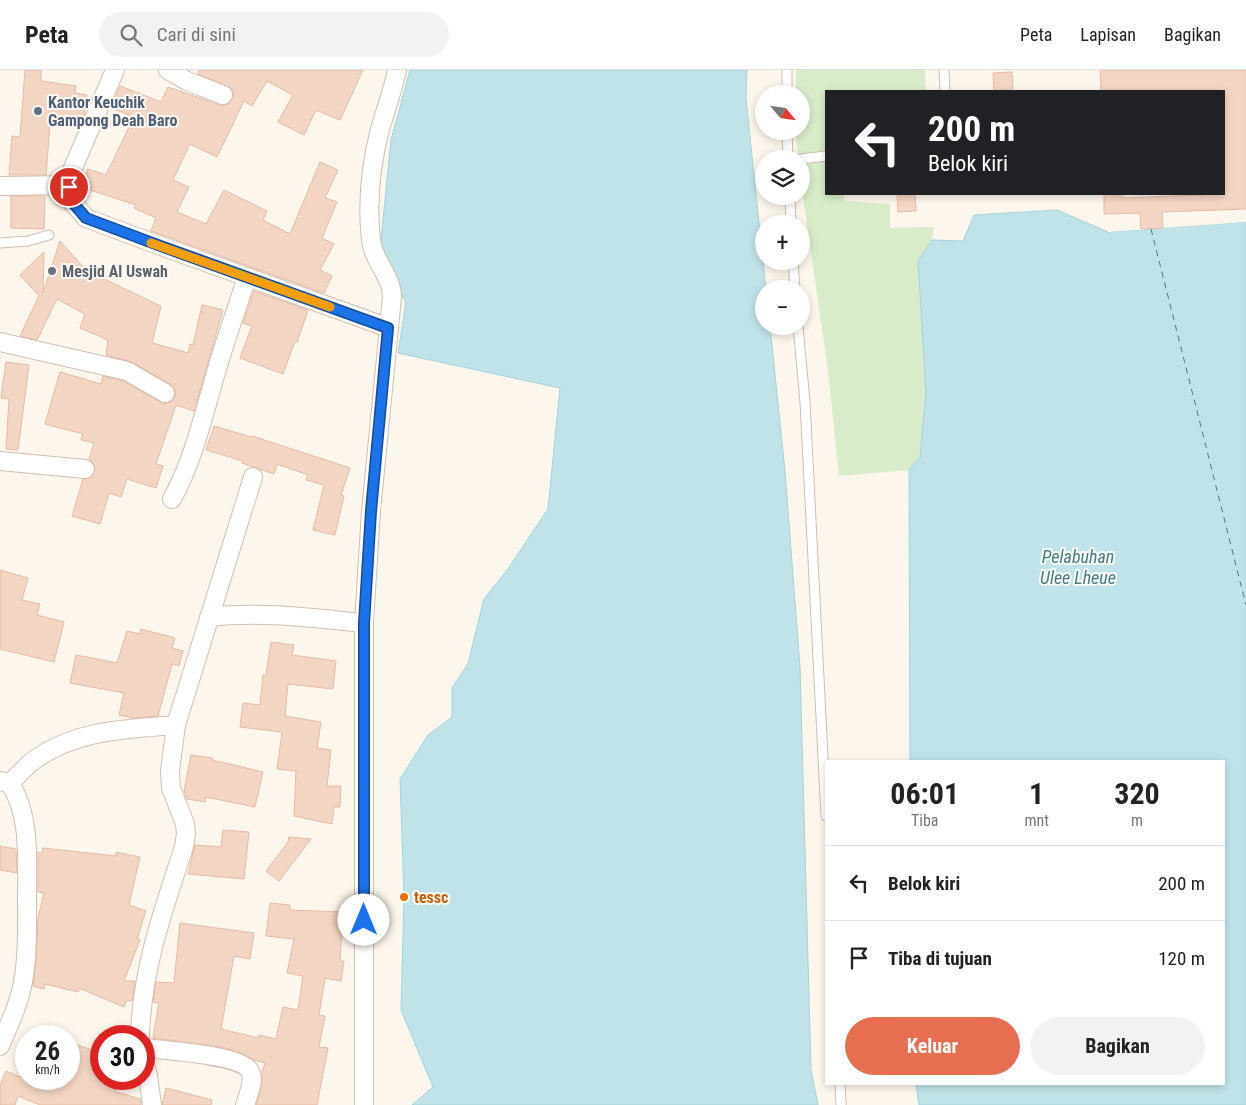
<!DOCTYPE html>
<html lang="id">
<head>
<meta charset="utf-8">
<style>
	:root { --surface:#fff; --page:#f2f2f2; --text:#222; --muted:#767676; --line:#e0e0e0; --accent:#e76f51 }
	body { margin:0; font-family:"Roboto Condensed",sans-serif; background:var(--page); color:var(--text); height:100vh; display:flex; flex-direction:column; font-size:19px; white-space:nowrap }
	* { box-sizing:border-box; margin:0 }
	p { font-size:16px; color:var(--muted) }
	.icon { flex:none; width:28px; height:28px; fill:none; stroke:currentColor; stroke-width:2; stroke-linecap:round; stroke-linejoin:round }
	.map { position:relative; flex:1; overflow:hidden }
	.details { position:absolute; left:825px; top:690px; width:400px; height:325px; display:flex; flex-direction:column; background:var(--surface); border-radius:0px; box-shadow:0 2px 8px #0003 }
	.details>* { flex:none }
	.guide { position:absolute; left:825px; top:20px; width:400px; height:105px; border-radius:0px; box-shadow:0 2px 8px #0003; background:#202124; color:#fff; overflow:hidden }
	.needle { width:32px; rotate:119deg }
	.fabs { position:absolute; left:755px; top:15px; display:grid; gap:10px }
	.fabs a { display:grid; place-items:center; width:55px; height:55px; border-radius:50%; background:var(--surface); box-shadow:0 2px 8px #0003; font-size:25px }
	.speed { position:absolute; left:15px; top:955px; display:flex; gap:10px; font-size:25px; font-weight:700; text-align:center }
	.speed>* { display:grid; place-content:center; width:65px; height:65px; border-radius:50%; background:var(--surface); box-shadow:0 2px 8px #0003; line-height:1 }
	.speed small { font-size:12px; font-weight:400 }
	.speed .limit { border:8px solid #d22; background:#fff; color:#111 }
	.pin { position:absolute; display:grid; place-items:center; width:42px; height:42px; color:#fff; margin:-21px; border:2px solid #fff; border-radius:50%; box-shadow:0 1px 5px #0007 }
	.me { position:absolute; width:55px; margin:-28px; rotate:0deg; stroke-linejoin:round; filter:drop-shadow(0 0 4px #0008) }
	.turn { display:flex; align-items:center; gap:18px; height:105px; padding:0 20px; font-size:22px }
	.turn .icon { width:65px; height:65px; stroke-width:2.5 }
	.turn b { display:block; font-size:35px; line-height:42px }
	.eta { display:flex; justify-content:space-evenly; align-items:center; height:85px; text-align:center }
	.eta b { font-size:30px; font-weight:700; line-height:35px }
	.button { display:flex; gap:10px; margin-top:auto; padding:10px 20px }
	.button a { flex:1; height:58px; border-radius:30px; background:var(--accent); color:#fff; font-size:20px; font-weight:700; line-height:58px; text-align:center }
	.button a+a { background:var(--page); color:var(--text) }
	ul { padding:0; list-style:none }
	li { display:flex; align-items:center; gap:15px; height:75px; padding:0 20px; border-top:1px solid var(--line) }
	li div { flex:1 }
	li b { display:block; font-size:19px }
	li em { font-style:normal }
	header { display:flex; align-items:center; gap:30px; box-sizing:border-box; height:70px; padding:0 25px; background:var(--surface); border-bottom:1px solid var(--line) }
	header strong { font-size:24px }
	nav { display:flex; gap:28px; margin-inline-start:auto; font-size:18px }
	.search { width:350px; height:45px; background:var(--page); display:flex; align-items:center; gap:12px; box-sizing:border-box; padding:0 18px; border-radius:28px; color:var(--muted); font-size:19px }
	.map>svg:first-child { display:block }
</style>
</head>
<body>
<header>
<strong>Peta</strong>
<div class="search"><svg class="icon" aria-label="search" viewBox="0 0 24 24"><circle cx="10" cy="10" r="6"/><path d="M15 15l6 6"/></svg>Cari di sini</div>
<nav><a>Peta</a><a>Lapisan</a><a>Bagikan</a></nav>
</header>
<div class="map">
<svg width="1246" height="1035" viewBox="0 0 1246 1035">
	<rect width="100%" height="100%" fill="#fdf6ec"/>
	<path fill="#d8ecc9" d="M796,0H925L926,21H826V124H844V131L890,134V158L934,157L932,170L918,191L926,322L920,388L909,400L839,406L828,300L801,114V89H798L796,61H801V24H796Z"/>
	<path fill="#bfe3e8" stroke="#a5d3da" d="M410,0H747L746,29L766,219H764V256H770L785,401L800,597L811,1000L818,1035H412L433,1017L401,940L404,827L400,709L428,665L452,647V618L468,594L484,529L508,499L548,439L560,318L398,283L406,232L384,201L381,170L391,70Z
		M1057,140L1108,162L1246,152V1035H919L916,1014H1224V691H910L909,400L920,388L926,322L918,191L932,170L963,171L974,145Z"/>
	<path fill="#fdf6ec" d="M1246,149V152L1108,162L1107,159Z"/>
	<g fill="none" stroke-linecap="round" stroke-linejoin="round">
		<path stroke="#437c86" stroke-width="1" stroke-dasharray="6 5" stroke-linecap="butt" d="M1151,159L1246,535"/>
	</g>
	<path fill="#f3d5c3" stroke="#e6bba3" d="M25,0H41V11L76,16L75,23L87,25L84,45L79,56L52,53L50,54L46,105H9L12,66L20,67Z
		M199,0H363L340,50L316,40L304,65L278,52L293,25L267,11L252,36L244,31L217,87L190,74L173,110L189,117L177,142L206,154L224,120L267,141L263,150L290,164L320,92L338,100L325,128L337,132L322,168L334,174L320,200L332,206L324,223L151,161L156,148L134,138L136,135L81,117L88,99L106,105L134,47L111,38L120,16L161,32L168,17L220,35H225L230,33L234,24L231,18L198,4Z
		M1100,0H1246V139L1162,142L1163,158L1141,159L1140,143L1104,144V124H1122L1123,128L1224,124V21H1101Z
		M1012,2L1013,21H994L993,3Z
		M897,124H915L916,141L898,142Z
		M11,126H45L44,159L11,158Z
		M60,171L84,198L108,211L161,236L152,273L188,283L190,274L193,275L202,235L223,240L194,341L176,335L156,394L163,396L156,418L127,409L121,427L109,423L100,454L72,446L83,409L90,408L95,400L94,394L89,389L94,373L81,370L83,364L45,354L60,302L101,314L103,306L123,311L164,334L170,332L174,329L176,323L174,317L170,314L132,292L106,285L108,270L80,258L85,244L57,229L37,270L20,266L39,226L20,205L44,182L43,223Z
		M254,221L308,240L297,272L295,271L283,304L240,288L252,256L243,253Z
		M6,292L29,295L18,380L6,379L9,329L1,328Z
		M214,356L251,367L252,366L350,398L341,425L344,426L335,465L313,460L324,415L306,410L308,405L277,394L274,404L242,393L243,391L206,380Z
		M0,500L28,508L22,530L40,534L37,545L64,552L54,592L0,579Z
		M141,559L175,568L172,578L183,581L179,596L172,594L158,646L133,648L119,645L124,623L70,613L76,585L117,593L127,561L140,564Z
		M271,572L294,575L292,585L336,591L333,619L288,614L285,646L321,652L317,678L331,680L327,716H341L340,737H334L332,754L294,746L296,701L277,699L282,662L240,657L243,633L260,635L263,605H266Z
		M191,685L213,688L212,690L263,702L255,737L206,727L205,732L187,729L184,721Z
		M223,760L249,762L244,809L188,804L195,775L221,777Z
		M289,767L311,769L279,811L266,801L288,772Z
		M0,776L16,779L17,803L0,800Z
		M43,778L116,786V782L140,787L129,835L146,841L137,869L140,870L124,911H135L132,931H126L124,937L79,918L78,922L45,914L44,919L33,916L36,892L38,848L44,823L38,822V782L42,783Z
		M270,833L290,835V840L343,842L340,891H344L341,911L325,908L319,945L325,946L319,977L328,978L317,1035H256L262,1016V1002L265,993L254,990L237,981L221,977L153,968L159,933L153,932L156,912L174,913L180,853L254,863L250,889L234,886L221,959L258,968L259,965L276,969L283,937L298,940L303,906L287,903L294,869L266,866Z
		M69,972L95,981L94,984L101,987V1009H118L114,1021L140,1029L141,1035H40L18,1026L15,1035H0V1015L6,1001L25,1009H56L69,1013Z
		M166,1018L212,1030L211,1035H162Z"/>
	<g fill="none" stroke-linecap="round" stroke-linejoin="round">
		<g stroke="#d1beb0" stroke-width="11">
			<path id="lane" d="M787,0V24
				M944,0L945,21
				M787,61L788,89
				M801,89L826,86
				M790,126L791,154
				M0,173L28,171L49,165
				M793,191L795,219
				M798,256L805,332L826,746
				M840,1014L841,1035"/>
		</g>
		<g stroke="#d1beb0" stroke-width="20">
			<path id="street" d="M115,0L70,105V126L73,133L86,148L158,175L389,258
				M168,0L187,11L223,25
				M0,116L69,115
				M0,272L127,301L165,323
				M0,391L85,399
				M172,429C194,389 204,343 217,299C226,268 237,238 247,207
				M209,547C261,541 312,548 364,553
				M0,711L10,713C31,747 27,789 27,828C27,856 28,884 23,912C19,934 9,955 0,976
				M10,713C16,707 23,700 29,694C71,660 125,659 176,655
				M140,966C142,898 163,841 184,777L186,764L185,754L171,718L170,701L176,655L253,407
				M144,978C163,980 242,985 250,1001C255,1011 248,1025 245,1035
				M144,990L148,1006L152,1035
				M364,1035V553L371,441L392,227C392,206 373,191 371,170C367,134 371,94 380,59C386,39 393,20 397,0"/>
		</g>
		<use href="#lane" stroke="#fff" stroke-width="9"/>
		<use href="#street" stroke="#fff" stroke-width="18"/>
	</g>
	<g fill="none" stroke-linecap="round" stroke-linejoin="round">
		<g stroke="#114b97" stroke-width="12">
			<path id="route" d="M69,117L73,133L86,148L158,175L388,258L371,441L364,553V850"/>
		</g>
		<use href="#route" stroke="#1a73e8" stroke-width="9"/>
		<path stroke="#f59e0b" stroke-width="9" d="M151,173L330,237"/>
	</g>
	<circle fill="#5c6f8a" stroke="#fffaf3" stroke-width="2" cx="38" cy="41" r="5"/>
	<circle fill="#6b7280" stroke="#fffaf3" stroke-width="2" cx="52" cy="201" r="5"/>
	<circle fill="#e8710a" stroke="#fffaf3" stroke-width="2" cx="404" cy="827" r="5"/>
	<g text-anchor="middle" stroke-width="4" stroke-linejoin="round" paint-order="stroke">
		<g font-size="16" font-weight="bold" fill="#4e5e75" stroke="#fffaf3" text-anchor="start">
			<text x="48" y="38">Kantor Keuchik<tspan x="48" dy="18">Gampong Deah Baro</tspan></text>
		</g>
		<g font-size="16" font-weight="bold" fill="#5b616d" stroke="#fffaf3" text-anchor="start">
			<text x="62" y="207">Mesjid Al Uswah</text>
		</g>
		<g font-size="16" font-weight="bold" fill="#c56008" stroke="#fffaf3" text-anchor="start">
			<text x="414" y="833">tessc</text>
		</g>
		<g font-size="18" font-style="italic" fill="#437c86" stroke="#fffaf3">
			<text x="1078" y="493">Pelabuhan<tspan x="1078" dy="21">Ulee Lheue</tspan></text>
		</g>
	</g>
</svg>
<div class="fabs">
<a><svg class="needle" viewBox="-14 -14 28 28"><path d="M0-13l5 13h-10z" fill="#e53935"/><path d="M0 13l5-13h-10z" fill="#767676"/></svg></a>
<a><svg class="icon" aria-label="layers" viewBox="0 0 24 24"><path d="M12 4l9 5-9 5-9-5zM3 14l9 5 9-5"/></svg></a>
<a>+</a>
<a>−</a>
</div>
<div class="speed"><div>26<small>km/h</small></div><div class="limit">30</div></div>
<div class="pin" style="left:69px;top:117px;background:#d93025"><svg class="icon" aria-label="arrive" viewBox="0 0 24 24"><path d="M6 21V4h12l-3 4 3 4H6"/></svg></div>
<svg class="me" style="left:364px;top:850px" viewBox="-20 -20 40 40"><circle r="19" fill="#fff"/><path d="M0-13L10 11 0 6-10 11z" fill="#1a73e8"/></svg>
<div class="guide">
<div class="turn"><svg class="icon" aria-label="left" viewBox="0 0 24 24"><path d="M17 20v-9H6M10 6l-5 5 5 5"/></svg><div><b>200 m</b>Belok kiri</div></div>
</div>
<section class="details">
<div class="eta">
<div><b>06:01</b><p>Tiba</p></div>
<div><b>1</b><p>mnt</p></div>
<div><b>320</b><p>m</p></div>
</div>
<ul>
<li><svg class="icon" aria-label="left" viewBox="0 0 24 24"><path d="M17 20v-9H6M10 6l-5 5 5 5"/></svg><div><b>Belok kiri</b></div><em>200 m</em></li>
<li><svg class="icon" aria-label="arrive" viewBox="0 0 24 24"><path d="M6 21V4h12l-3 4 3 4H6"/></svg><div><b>Tiba di tujuan</b></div><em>120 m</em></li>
</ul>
<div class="button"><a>Keluar</a><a>Bagikan</a></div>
</section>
</div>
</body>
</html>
